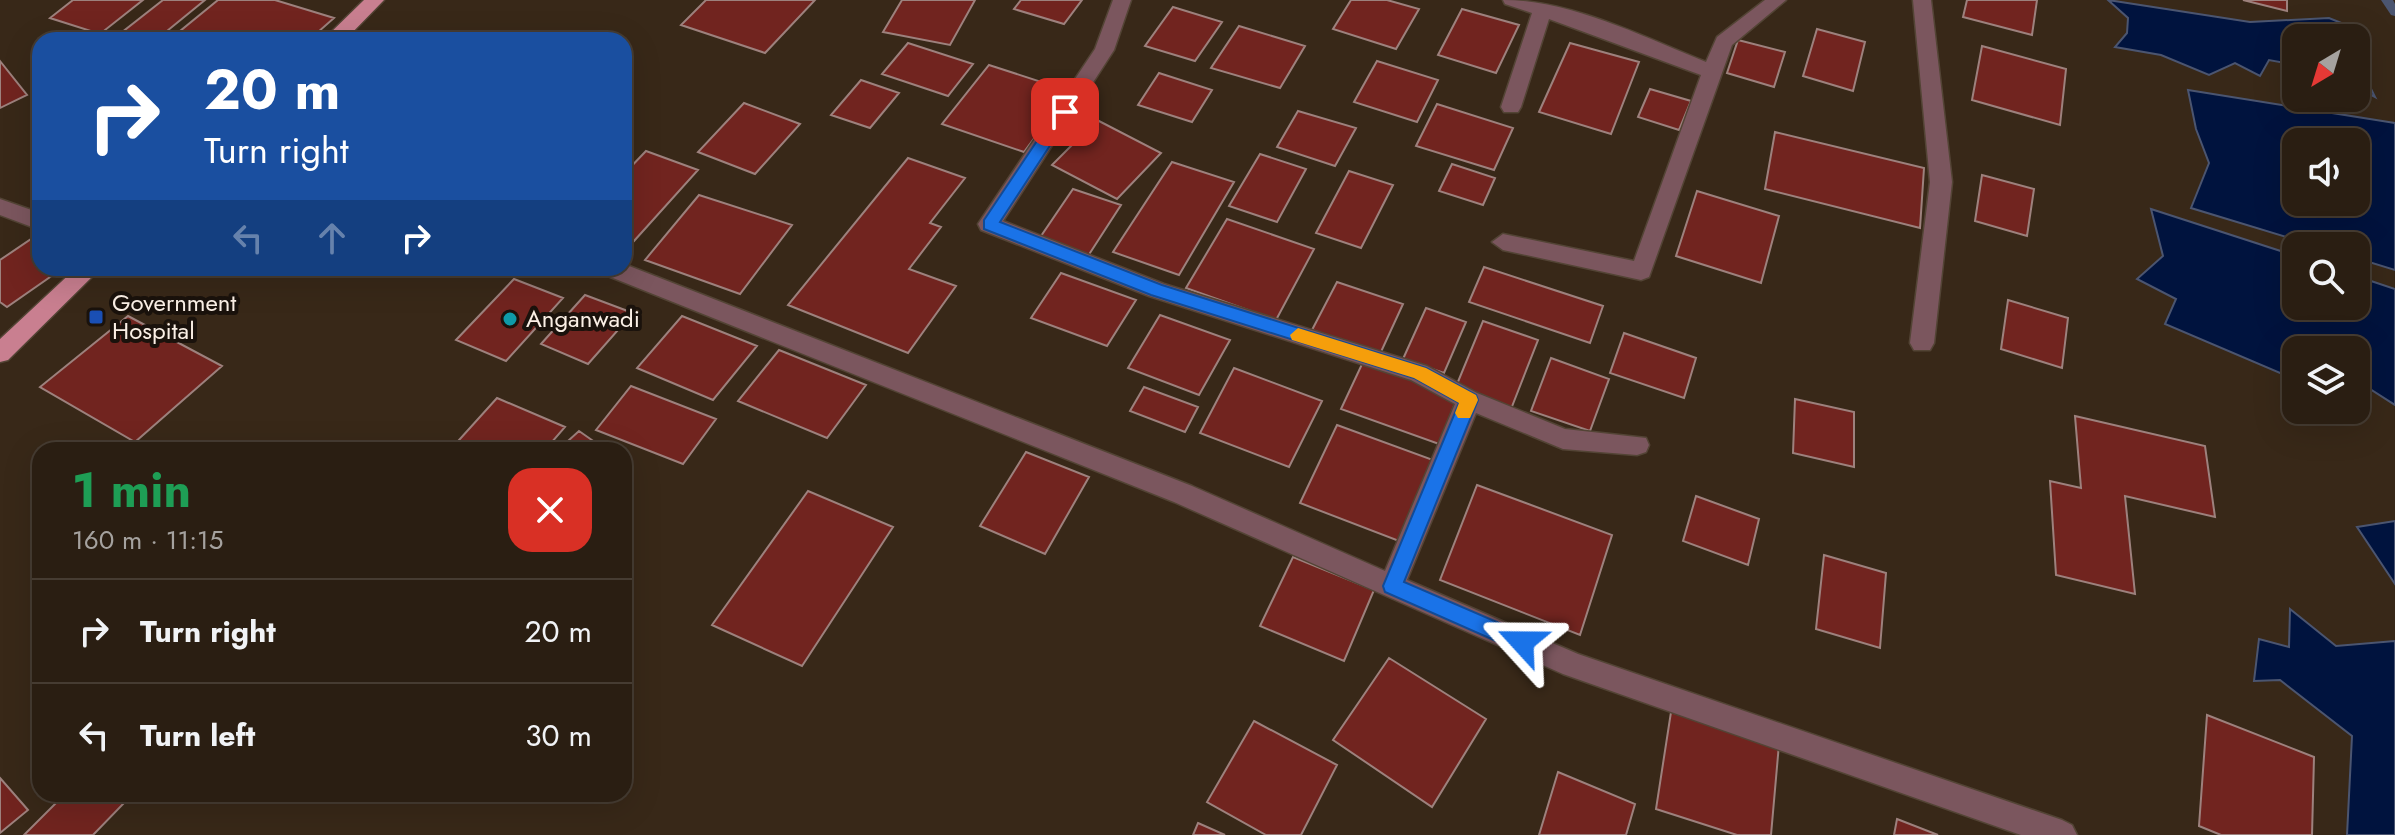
<!DOCTYPE html>
<html lang="en">
<head>
<meta charset="utf-8">
<style>
	:root { --surface:#2a1e12; --page:#32271b; --text:#f1f3f6; --muted:#a5a29f; --line:#463c32 }
	body { margin:0; font-family:Jost,sans-serif; background:var(--page); color:var(--text); height:100vh; display:flex; flex-direction:column; font-size:30px; white-space:nowrap }
	* { box-sizing:border-box; margin:0 }
	p { font-size:26px; color:var(--muted) }
	.icon { flex:none; width:44px; height:44px; fill:none; stroke:currentColor; stroke-width:2; stroke-linecap:round; stroke-linejoin:round }
	.map { position:relative; flex:1; overflow:hidden }
	.sheet { position:absolute; left:32px; top:442px; width:600px; height:360px; display:flex; flex-direction:column; background:var(--surface); border-radius:24px; box-shadow:0 8px 32px #0002,0 0 0 2px var(--line) }
	.sheet>* { flex:none }
	.guide { position:absolute; left:32px; top:32px; width:600px; height:244px; border-radius:24px; box-shadow:0 8px 32px #0002,0 0 0 2px var(--line); background:#1a4fa0; color:#fff; overflow:hidden }
	.needle { width:52px; rotate:218deg }
	.fabs { position:absolute; left:2282px; top:24px; display:grid; gap:16px }
	.fabs a { display:grid; place-items:center; width:88px; height:88px; border-radius:16px; background:var(--surface); box-shadow:0 8px 32px #0002,0 0 0 2px var(--line); font-size:40px }
	.pin { position:absolute; display:grid; place-items:center; width:68px; height:68px; color:#fff; margin:-34px; border-radius:16px; box-shadow:0 4px 12px #0006 }
	.me { position:absolute; width:88px; margin:-44px; rotate:294deg; stroke-linejoin:round; filter:drop-shadow(0 0 6px #0008) }
	.turn { display:flex; align-items:center; gap:28px; height:168px; padding:0 40px; font-size:36px }
	.turn .icon { width:104px; height:104px; stroke-width:2.5 }
	.turn b { display:block; font-size:56px; line-height:68px }
	.lanes { display:flex; align-items:center; height:76px; padding:0 40px; background:#0003; justify-content:center; gap:40px; direction:ltr }
	.lanes .off { opacity:.35 }
	.round { display:grid; place-items:center; flex:none; width:84px; height:84px; border-radius:24px; background:var(--page) }
	.headline { display:flex; align-items:center; justify-content:space-between; height:136px; padding:0 40px }
	h1 { font-size:48px; font-weight:700; line-height:60px; color:#1e9e55 }
	ul { padding:0; list-style:none }
	li { display:flex; align-items:center; gap:24px; height:104px; padding:0 40px; border-top:2px solid var(--line) }
	li div { flex:1 }
	li b { display:block; font-size:30px }
	li em { font-style:normal }
	.map>svg:first-child { display:block }
</style>
</head>
<body>
<div class="map">
<svg width="2395" height="835" viewBox="0 0 2395 835">
	<rect width="100%" height="100%" fill="#382818"/>
	<path fill="#00133e" stroke="#4b5570" stroke-width="2" fill-rule="evenodd" d="M2108,0L2250,22L2329,18L2354,28C2362,52 2363,76 2375,97L2356,87V38H2296V65L2269,60L2260,76L2235,63L2209,75L2161,55L2115,47L2127,33L2128,18Z
		M2188,90L2395,123V270L2356,258V246H2316L2191,208L2209,163L2196,129ZM2356,142V202H2296V142Z
		M2151,209L2296,256V306H2356V276L2395,289V405L2356,380V350H2296V370L2280,373L2165,324L2176,299L2137,279L2163,256Z
		M2395,521V584L2357,527Z
		M2290,609L2336,646L2395,641V835H2347L2352,736L2280,680L2254,681L2259,639L2289,647Z"/>
	<g fill="none" stroke-linecap="round" stroke-linejoin="round">
		<path fill="#4b5570" fill-rule="evenodd" d="M2381,0H2393L2395,4V16L2391,15Z"/>
	</g>
	<path fill="#71241f" stroke="#9d817d" stroke-width="2" d="M73,0H143L100,34L50,18Z
		M163,0H205L156,40L121,33Z
		M218,0H275L334,18L309,40H186L174,36Z
		M706,0H815L765,53L681,25Z
		M902,0H975L950,45L883,32Z
		M1021,0H1082L1064,24L1014,9Z
		M1351,0H1387L1419,9L1396,49L1333,29Z
		M1967,0H2037L2032,35L1963,17Z
		M2243,0H2287V11Z
		M1173,7L1222,22L1195,61L1145,46Z
		M1462,9L1519,25L1496,73L1438,55Z
		M1239,26L1305,46L1280,88L1211,68Z
		M1817,29L1865,42L1853,91L1803,76Z
		M1738,40L1785,52L1774,87L1727,73Z
		M908,43L973,64L948,96L882,74Z
		M1570,43L1639,62L1611,134L1539,112Z
		M1982,46L2066,69L2060,125L1972,100Z
		M0,61L27,95L0,108Z
		M1377,61L1438,80L1417,122L1354,102Z
		M989,65L1069,91L1024,152L942,124Z
		M1159,73L1212,90L1192,122L1138,105Z
		M861,80L899,93L870,128L831,115Z
		M1650,89L1691,101L1679,130L1638,117Z
		M744,103L800,124L755,174L698,152Z
		M1437,104L1513,128L1494,170L1416,146Z
		M1298,111L1356,128L1335,166L1277,147Z
		M1097,120L1161,153L1117,199L1052,165Z
		M1775,132L1924,168L1920,228L1765,189Z
		M646,151L698,170L634,241L624,238V174Z
		M1260,154L1306,169L1277,222L1229,206Z
		M908,158L965,178L930,223L941,227L909,269L956,286L908,353L788,305Z
		M1172,162L1234,182L1179,275L1113,252Z
		M1452,164L1495,178L1483,205L1439,191Z
		M1349,171L1393,185L1361,248L1316,233Z
		M1982,175L2034,189L2027,236L1975,221Z
		M1073,189L1121,205L1088,256L1039,239Z
		M1697,191L1779,216L1761,283L1676,256Z
		M699,195L792,225L740,294L645,260Z
		M1227,219L1314,249L1276,320L1186,288Z
		M40,233V268H63L7,307L0,302V260Z
		M1484,267L1603,306L1590,343L1469,302Z
		M1061,273L1136,300L1107,346L1031,318Z
		M514,279L563,298L506,361L456,340Z
		M1337,282L1403,304L1380,354L1312,330Z
		M585,295L633,313L588,364L541,344Z
		M2008,300L2068,318L2062,368L2001,349Z
		M1426,308L1466,322L1444,373L1403,359Z
		M1160,315L1230,340L1199,395L1128,368Z
		M128,316L222,366L135,442L40,387Z
		M682,316L757,346L713,400L637,368Z
		M1483,321L1538,340L1511,409L1455,389Z
		M1624,333L1696,358L1684,398L1610,373Z
		M779,350L866,385L827,438L738,401Z
		M1551,358L1609,379L1590,431L1531,411Z
		M1363,362L1458,396L1439,444L1341,409Z
		M1234,368L1322,401L1289,467L1200,433Z
		M631,386L716,419L683,464L596,430Z
		M1144,387L1198,407L1185,432L1130,411Z
		M497,398L565,427L545,450H450Z
		M1795,399L1854,412V467L1793,453Z
		M2075,416L2205,446L2215,517L2125,496L2135,594L2056,575L2050,481L2081,488Z
		M1337,425L1433,460L1399,541L1300,503Z
		M579,431L606,450H558Z
		M1026,452L1089,477L1045,554L980,526Z
		M1477,485L1612,535L1580,635L1440,580Z
		M808,491L893,527L802,666L712,625Z
		M1696,496L1759,519L1748,565L1683,541Z
		M1824,555L1886,573L1880,648L1816,629Z
		M1293,557L1374,590L1344,661L1260,626Z
		M1389,658L1486,719L1432,807L1333,740Z
		M1671,712L1779,744L1771,835H1737L1656,809Z
		M2207,715L2314,757L2312,835H2221L2199,826Z
		M1254,721L1337,765L1301,835H1266L1207,802Z
		M1558,772L1635,804L1626,835H1539Z
		M0,778L28,810L0,833Z
		M65,794H115L126,801L93,835H24Z
		M1897,819L1938,835H1894Z
		M1198,823L1225,835H1193Z"/>
	<g fill="none" stroke-linecap="round" stroke-linejoin="round">
		<g stroke="#534435" stroke-width="3">
			<path id="minor" d="M1113,0H1131L1114,50L1003,221L1164,284L1427,366L1477,393L1565,429L1646,438L1649,445L1646,452L1637,455L1563,449L1476,413L1407,580L1578,654L2062,820L2072,825L2077,835H2021L1563,674L1174,502L603,274L600,268H624V264L1192,486L1385,571L1455,404L1411,380L1149,296L981,230L978,224L1095,49Z
				M1503,0C1571,0 1643,37 1706,62L1717,37L1765,0H1786L1732,45L1649,277L1641,280L1503,250L1492,242L1503,234L1634,261L1701,75L1549,19L1521,107L1518,112H1504L1501,107L1532,13L1505,4Z
				M1913,0H1931L1952,182L1934,343L1930,350H1914L1910,343L1930,182Z
				M0,199L40,213V230L0,215Z"/>
		</g>
		<g stroke="#534435" stroke-width="3">
			<path id="major" d="M364,0H384L345,40H323Z
				M76,268H101L8,360L0,362V339Z"/>
		</g>
		<use href="#minor" fill="#7b565e" fill-rule="evenodd"/>
		<use href="#major" fill="#c97f90" fill-rule="evenodd"/>
	</g>
	<path fill="#1a73e8" stroke="#114b97" stroke-width="2" d="M1065,107L1072,112L1000,222L1162,285L1426,368L1476,395L1478,400L1404,582L1529,636L1532,642L1529,649H1514L1385,592L1383,586L1459,403L1414,378L1151,295L984,229V220L1059,108Z"/>
	<path fill="#f59e0b" d="M1298,328L1426,368L1476,395L1478,400L1470,418H1458L1455,413L1459,403L1414,378L1292,340L1290,335Z"/>
	<rect fill="#1a4fb4" stroke="#1a120c" stroke-width="3" x="88" y="309" width="16" height="16" rx="4"/>
	<circle fill="#0f9aa8" stroke="#1a120c" stroke-width="3" cx="510" cy="319" r="8"/>
	<g text-anchor="middle" stroke-width="8" stroke-linejoin="round" paint-order="stroke">
		<g font-size="24" fill="#fbf0e6" stroke="#1a120c" text-anchor="start">
			<text x="112" y="311">Government<tspan x="112" dy="28">Hospital</tspan></text>
			<text x="526" y="327">Anganwadi</text>
		</g>
	</g>
</svg>
<div class="fabs">
<a><svg class="needle" viewBox="-14 -14 28 28"><path d="M0-13l5 13h-10z" fill="#e53935"/><path d="M0 13l5-13h-10z" fill="#a5a29f"/></svg></a>
<a><svg class="icon" aria-label="sound" viewBox="0 0 24 24"><path d="M4 9h4l5-4v14l-5-4H4zM17 9q2 3 0 6"/></svg></a>
<a><svg class="icon" aria-label="search" viewBox="0 0 24 24"><circle cx="10" cy="10" r="6"/><path d="M15 15l6 6"/></svg></a>
<a><svg class="icon" aria-label="layers" viewBox="0 0 24 24"><path d="M12 4l9 5-9 5-9-5zM3 14l9 5 9-5"/></svg></a>
</div>
<div class="pin" style="left:1065px;top:112px;background:#d93025"><svg class="icon" aria-label="arrive" viewBox="0 0 24 24"><path d="M6 21V4h12l-3 4 3 4H6"/></svg></div>
<svg class="me" style="left:1522px;top:642px" viewBox="-20 -20 40 40"><path d="M0-17L14 15 0 8-14 15z" fill="#1a73e8" stroke="#fff" stroke-width="4"/></svg>
<div class="guide">
<div class="turn"><svg class="icon" aria-label="right" viewBox="0 0 24 24"><path d="M7 20v-9h11M14 6l5 5-5 5"/></svg><div><b>20 m</b>Turn right</div></div>
<div class="lanes"><svg class="icon off" aria-label="left" viewBox="0 0 24 24"><path d="M17 20v-9H6M10 6l-5 5 5 5"/></svg><svg class="icon off" aria-label="ahead" viewBox="0 0 24 24"><path d="M12 20V5M6 11l6-6 6 6"/></svg><svg class="icon" aria-label="right" viewBox="0 0 24 24"><path d="M7 20v-9h11M14 6l5 5-5 5"/></svg></div>
</div>
<section class="sheet">
<div class="headline"><div><h1>1 min</h1><p>160 m · 11:15</p></div><a class="round" style="background:#d93025;color:#fff"><svg class="icon" aria-label="close" viewBox="0 0 24 24"><path d="M6 6l12 12M18 6L6 18"/></svg></a></div>
<ul>
<li><svg class="icon" aria-label="right" viewBox="0 0 24 24"><path d="M7 20v-9h11M14 6l5 5-5 5"/></svg><div><b>Turn right</b></div><em>20 m</em></li>
<li><svg class="icon" aria-label="left" viewBox="0 0 24 24"><path d="M17 20v-9H6M10 6l-5 5 5 5"/></svg><div><b>Turn left</b></div><em>30 m</em></li>
</ul>
</section>
</div>
</body>
</html>
